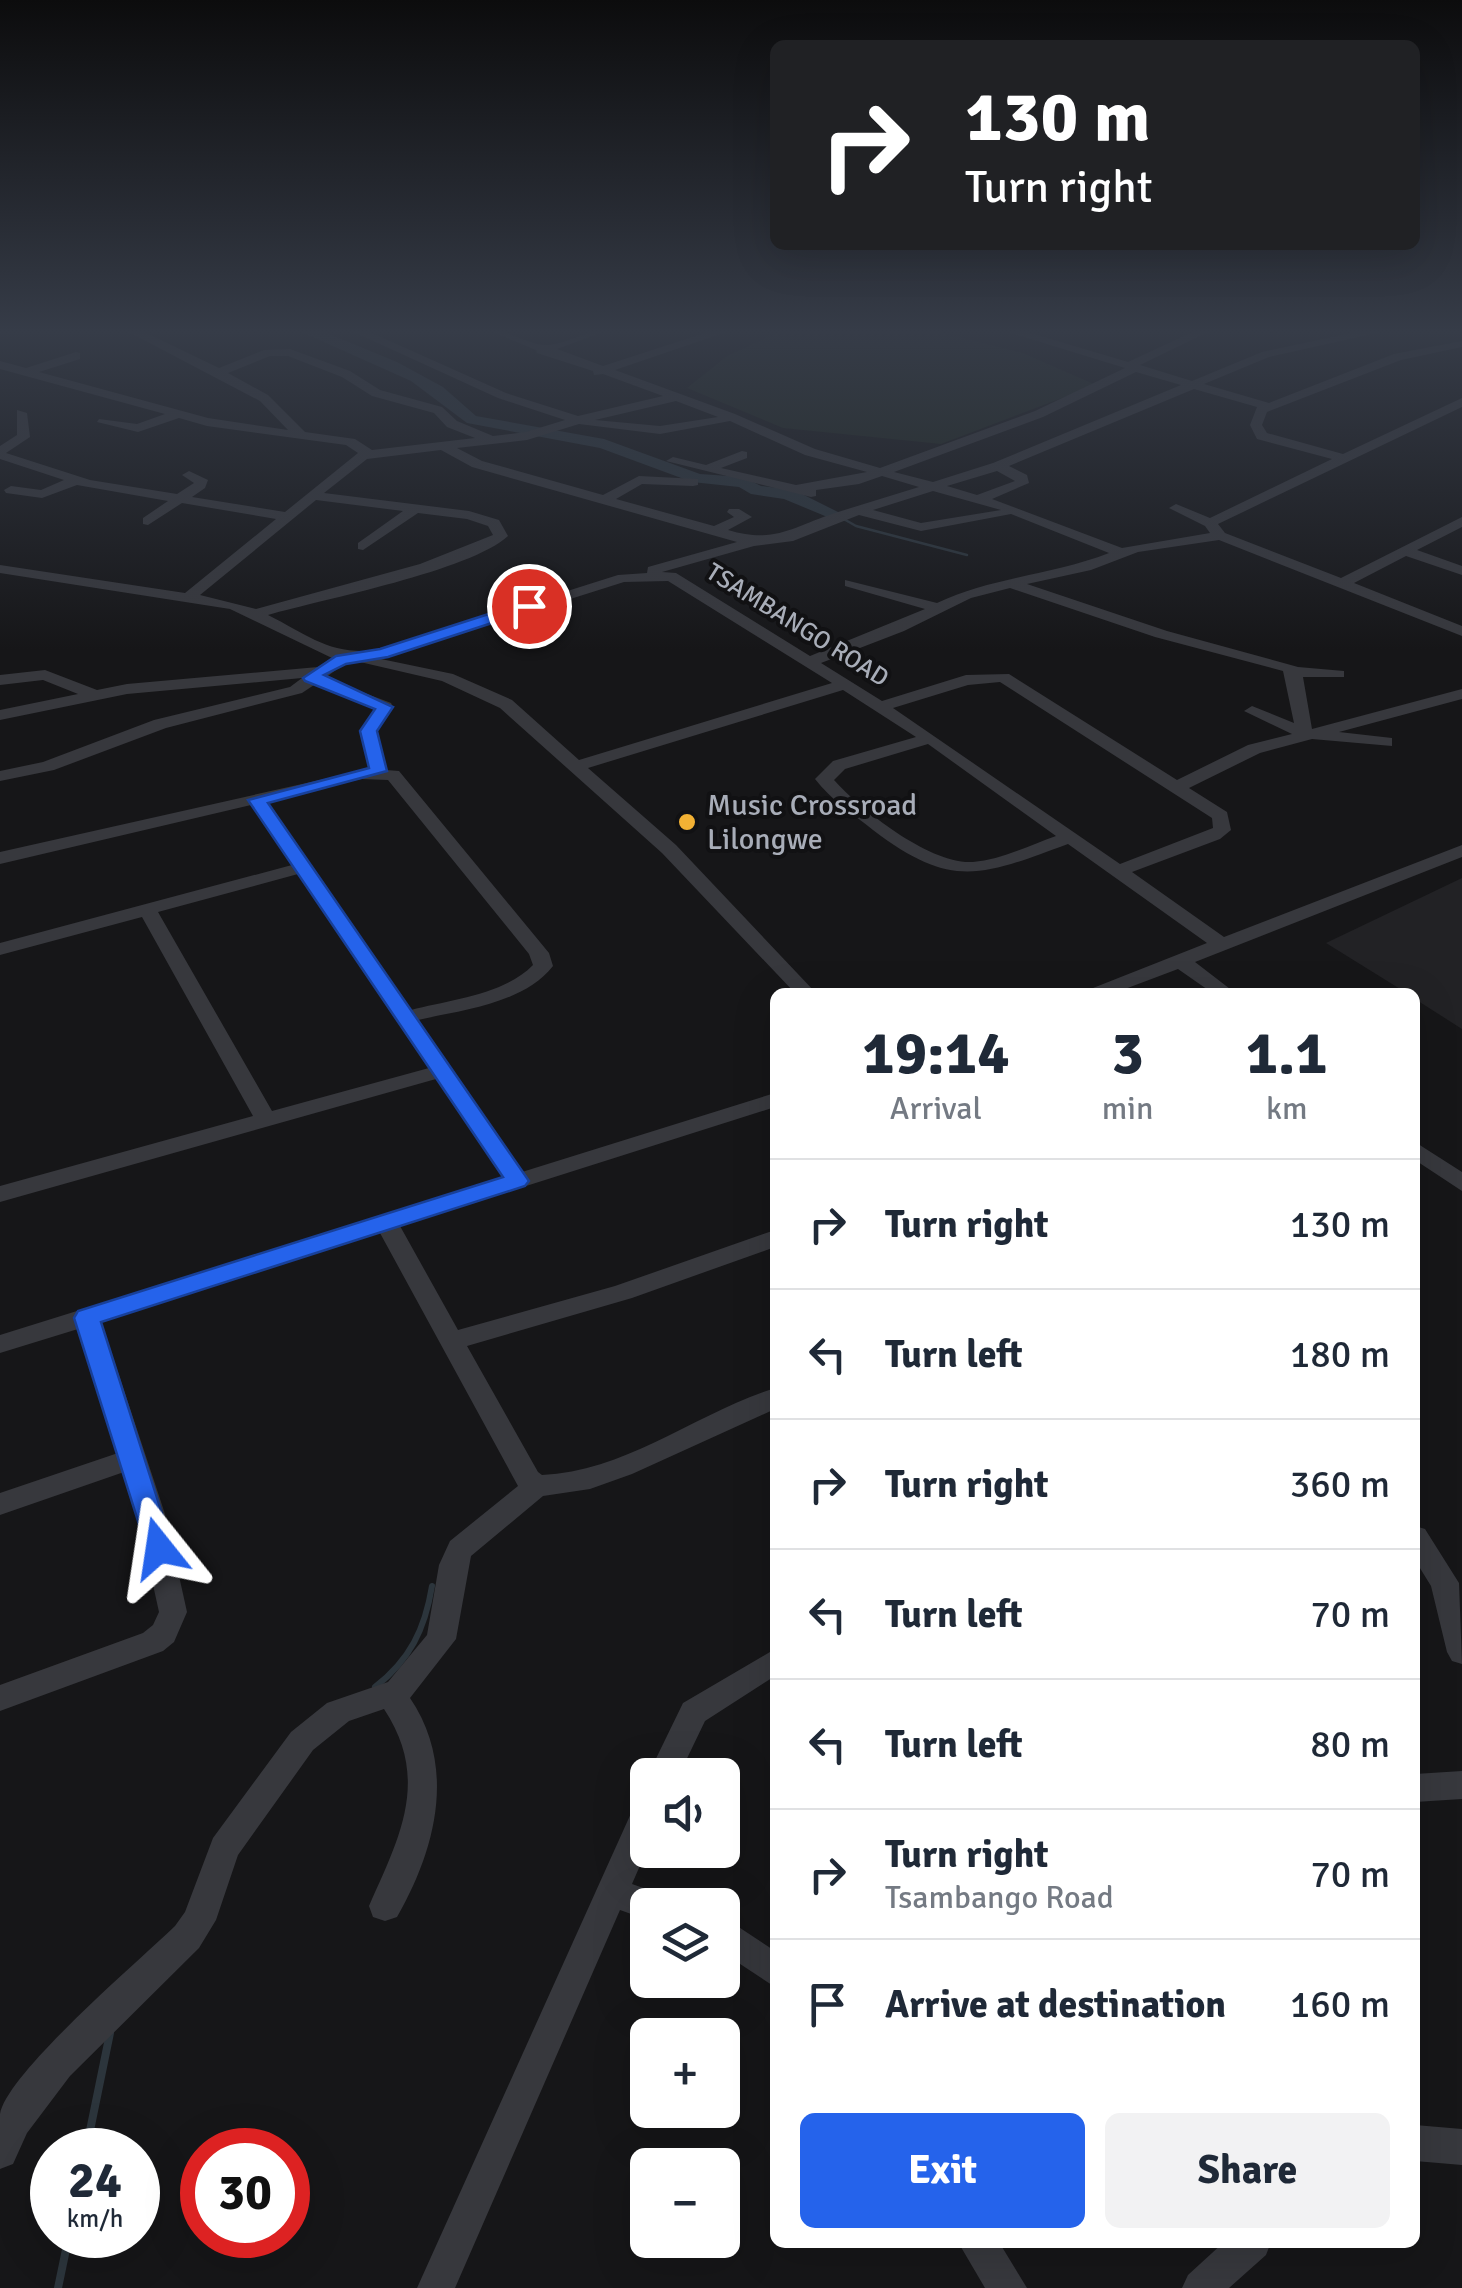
<!DOCTYPE html>
<html lang="en">
<head>
<meta charset="utf-8">
<style>
	:root { --surface:#fff; --page:#f2f2f3; --text:#1f2937; --muted:#747a83; --line:#e0e1e3; --accent:#2563eb }
	body { margin:0; font-family:Signika,sans-serif; background:var(--page); color:var(--text); height:100vh; display:flex; flex-direction:column; font-size:38px; white-space:nowrap }
	* { box-sizing:border-box; margin:0 }
	p { font-size:32px; color:var(--muted) }
	.icon { flex:none; width:55px; height:55px; fill:none; stroke:currentColor; stroke-width:2; stroke-linecap:round; stroke-linejoin:round }
	.map { position:relative; flex:1; overflow:hidden }
	.panel { position:absolute; left:770px; top:988px; width:650px; height:1260px; display:flex; flex-direction:column; background:var(--surface); border-radius:15px; box-shadow:0 10px 40px #0002 }
	.panel>* { flex:none }
	.guide { position:absolute; left:770px; top:40px; width:650px; height:210px; border-radius:15px; box-shadow:0 10px 40px #0002; background:#202124; color:#fff; overflow:hidden }
	.buttons { position:absolute; left:630px; top:1758px; display:grid; gap:20px }
	.buttons a { display:grid; place-items:center; width:110px; height:110px; border-radius:15px; background:var(--surface); box-shadow:0 10px 40px #0002; font-size:50px }
	.speed { position:absolute; left:30px; top:2128px; display:flex; gap:20px; font-size:50px; font-weight:700; text-align:center }
	.speed>* { display:grid; place-content:center; width:130px; height:130px; border-radius:50%; background:var(--surface); box-shadow:0 10px 40px #0002; line-height:1 }
	.speed small { font-size:25px; font-weight:400 }
	.speed .limit { border:15px solid #d22; background:#fff; color:#111 }
	.pin { position:absolute; display:grid; place-items:center; width:85px; height:85px; color:#fff; margin:-42px; border:5px solid #fff; border-radius:50%; box-shadow:0 2px 10px #0007 }
	.me { position:absolute; width:110px; margin:-55px; rotate:345deg; stroke-linejoin:round; filter:drop-shadow(0 0 8px #0008) }
	.turn { display:flex; align-items:center; gap:35px; height:210px; padding:0 30px; font-size:45px }
	.turn .icon { width:130px; height:130px; stroke-width:2.5 }
	.turn b { display:block; font-size:70px; line-height:85px }
	.eta { display:flex; justify-content:space-evenly; align-items:center; height:170px; text-align:center }
	.eta b { font-size:60px; font-weight:700; line-height:70px }
	.button { display:flex; gap:20px; margin-top:auto; padding:20px 30px }
	.button a { flex:1; height:115px; border-radius:15px; background:var(--accent); color:#fff; font-size:40px; font-weight:700; line-height:115px; text-align:center }
	.button a+a { background:var(--page); color:var(--text) }
	ul { padding:0; list-style:none }
	li { display:flex; align-items:center; gap:30px; height:130px; padding:0 30px; border-top:2px solid var(--line) }
	li div { flex:1 }
	li b { display:block; font-size:38px }
	li em { font-style:normal }
	.map>svg:first-child { display:block }
</style>
</head>
<body>
<div class="map">
<svg width="1462" height="2288" viewBox="0 0 1462 2288">
	<rect width="100%" height="100%" fill="#161618"/>
	<path fill="#222225" d="M1462,878V1029L1415,999V992H1405L1326,943Z"/>
	<path fill="#1e261f" d="M785,329H927L1023,353L1096,385L941,444L783,428L687,388L727,356Z"/>
	<g fill="none" stroke-linecap="round" stroke-linejoin="round">
		<path stroke="#2c353c" stroke-width="2.5" d="M842,518L856,526L967,555"/>
		<path stroke="#2c353c" stroke-width="6" d="M375,1687C410,1660 425,1629 432,1586"/>
		<path stroke="#2c353c" stroke-width="8" d="M86,2150L110,2033
			M58,2288L69,2235"/>
		<path fill="#2c353c" fill-rule="evenodd" d="M295,329H317L397,362L443,387L476,416L604,439L700,474L743,477L761,486L794,490L846,516L837,521L784,499L751,494L739,487L692,482L600,448L467,423L411,381Z"/>
		<path fill="#37383d" fill-rule="evenodd" d="M123,329H138L219,368L264,350L290,349L350,371L380,390L442,407L457,421L493,436L526,432L565,420L498,398L347,329H363L506,393L578,416L663,396L603,374L594,375L593,371L537,353L536,350L485,329C507,329 530,346 548,345C570,343 588,329 611,329L557,349L603,366L717,329H735L615,370L735,414L815,449L880,468L1035,411L1125,368L998,329H1017L1128,362L1199,329H1214L1140,365L1192,381L1262,352L1370,329H1394L1269,357L1204,384L1269,403L1394,354L1462,341V347L1401,360L1267,412L1262,425L1267,433L1343,454L1462,398V407L1218,524L1225,533L1341,578L1462,517V527L1417,550L1462,566V575L1406,556L1354,583L1462,626V636L1219,540L1138,552L1091,570L1027,584L1167,631L1298,667L1344,671V677H1303L1312,729L1462,689V699L1339,732L1392,738V746L1312,739L1260,753L1189,788L1227,812L1231,830L1220,839L1132,872L1224,937L1462,845V857L1195,962L1234,992H1211L1178,969L1117,992H1090L1093,988L1207,943L1068,844C981,876 952,890 873,830C853,814 831,800 815,779L833,761L916,737L843,690L588,768L676,845L815,992H794L662,853L500,708L442,681L360,662L348,661L325,678L391,703L393,707L377,731L386,770L399,771L549,953L553,966C523,1004 462,1010 418,1020L522,1172L775,1093V1107L400,1226L458,1330L615,1286L775,1230V1247L632,1298L467,1346L538,1472L542,1475C627,1471 696,1413 775,1388V1409L632,1474L590,1489L543,1496L471,1556L456,1639L410,1698C457,1767 436,1849 397,1917L385,1921L373,1917L369,1906C399,1838 431,1780 384,1709L349,1721L313,1750L238,1855L216,1920L199,1948L70,2076L27,2133L13,2164L0,2169C0,2152 0,2131 0,2114C7,2073 140,1960 175,1926L185,1912L213,1838L291,1732L327,1703L388,1682L427,1635L439,1565L450,1541L518,1486L380,1233L101,1321L166,1517L187,1612L174,1642L163,1651L0,1711V1685L143,1633L153,1625L159,1612L138,1517L124,1472L0,1515V1493L118,1453L78,1329L0,1353V1335L503,1178L436,1079L0,1202V1186L253,1116L142,917L0,955V943L292,865L251,805L0,864V852L369,769L361,731L375,709L314,685L302,693L166,728L54,770L0,781V771L43,762L154,720L290,687L302,678L127,694L0,720V710L78,694L43,680L0,685V675L45,670L97,690L127,684L318,667L332,658L230,609L0,573V565L185,593L276,519L182,503L148,525L143,524V518L168,501L77,485L42,498L6,493L4,490L11,486L41,490L64,480L0,459V446L17,435V410L27,413L30,437L6,453L90,480L177,494L194,483L182,475L189,471L208,480L205,488L192,497L285,512L358,453L346,445L207,426L179,418L138,432L97,422L99,419L137,424L165,414L0,369V361L26,368L76,352L80,353V359L39,372L208,418L288,430L260,401ZM270,356H288L342,377L372,396L434,413L447,427L475,438L372,450L355,439L305,432L268,395L228,373ZM1136,372L1181,385L993,463L933,482L894,472L1043,417ZM1194,389L1257,407L1250,425L1257,439L1332,459L1210,518L1176,504L1169,508L1205,526L1210,533L1122,548L992,499L1029,483L1027,475L1009,466ZM676,401L718,417L660,426L595,420ZM730,421L805,455L867,472L796,485L721,468L747,458V452L742,451L706,465L673,457L666,461L811,497L816,496V490L859,484L882,476L919,487C891,496 863,504 835,513C792,527 775,544 728,530L752,517L739,509H729L727,512L734,517L714,526L616,499L642,484L693,486L698,485V479L639,476L603,495L482,461L457,448L527,440L579,424L660,434ZM441,450L472,467L737,542L648,567L647,573L618,575L380,650C330,656 310,636 268,615C323,599 470,571 508,536L499,520L469,511L324,493L367,459ZM997,471L1015,481L977,495L947,486ZM933,491L1001,510L921,523L873,510ZM316,500L403,511L358,543V549L363,550L418,513L467,519L488,526L493,535L420,564L256,609L200,595ZM1011,514L1109,553C1053,575 991,577 937,603L845,580V586L925,609L810,656L676,573L662,572L754,546L793,541L859,515L921,531ZM668,581L832,683L579,760L512,700L453,674L381,659L624,582ZM1010,588L1155,637L1283,671L1294,723L1252,706L1244,711L1292,734L1248,745L1177,780L1009,674L966,675L882,701L821,663L904,631L971,598ZM1000,682L1212,818L1213,828L1120,864L893,708L968,685ZM928,744L1056,836C1030,845 1001,860 973,862C931,865 861,810 834,780L845,769ZM361,779L388,780L529,954L533,965C504,995 449,1000 411,1010L267,801ZM298,874L429,1068L272,1111L158,912Z
			M1415,1142L1462,1172V1191L1415,1160Z
			M1415,1526L1425,1529L1459,1583L1462,1664L1452,1661L1447,1652L1431,1586L1415,1560Z
			M775,1649V1676L705,1721L679,1775H648L683,1703Z
			M1462,1771V1799L1415,1802V1774Z
			M648,1796V1847L632,1884L660,1894L664,1905H648V1920L620,1910L455,2288H417L637,1800Z
			M722,1916L775,1951V1987L722,1952Z
			M1415,2125L1462,2129V2165L1415,2161Z
			M958,2242H999L1027,2288H985Z
			M1224,2242H1271L1266,2255L1229,2288H1182L1188,2275Z"/>
	</g>
	<linearGradient id="sky" x2="0" y2="1"><stop stop-color="#0c0c0d"/><stop offset="0.51" stop-color="#363c48"/><stop offset="1" stop-color="#363c48" stop-opacity="0"/></linearGradient>
	<rect width="1462" height="650" fill="url(#sky)"/>
	<path fill="#2563eb" stroke="#184099" stroke-width="2.5" d="M529,601L537,606L535,609L388,657L346,664L324,675L393,707L377,731L387,771L268,803L529,1181L525,1186L101,1322L173,1548L169,1556H149L74,1318L78,1311L503,1177L248,800L369,768L360,731L375,709L305,681L303,678L336,656L380,649Z"/>
	<circle fill="#f2b134" stroke="#111113" stroke-width="4" cx="687" cy="822" r="10"/>
	<g text-anchor="middle" stroke-width="8" stroke-linejoin="round" paint-order="stroke">
		<g font-size="25" fill="#a8adb8" stroke="#111113">
			<text transform="translate(798 624) rotate(32)" y="9">TSAMBANGO ROAD</text>
		</g>
		<g font-size="30" fill="#a8adb8" stroke="#111113" text-anchor="start">
			<text x="707" y="815">Music Crossroad<tspan x="707" dy="34">Lilongwe</tspan></text>
		</g>
	</g>
</svg>
<div class="buttons">
<a><svg class="icon" aria-label="sound" viewBox="0 0 24 24"><path d="M4 9h4l5-4v14l-5-4H4zM17 9q2 3 0 6"/></svg></a>
<a><svg class="icon" aria-label="layers" viewBox="0 0 24 24"><path d="M12 4l9 5-9 5-9-5zM3 14l9 5 9-5"/></svg></a>
<a>+</a>
<a>−</a>
</div>
<div class="speed"><div>24<small>km/h</small></div><div class="limit">30</div></div>
<div class="pin" style="left:529px;top:606px;background:#d93025"><svg class="icon" aria-label="arrive" viewBox="0 0 24 24"><path d="M6 21V4h12l-3 4 3 4H6"/></svg></div>
<svg class="me" style="left:159px;top:1548px" viewBox="-20 -20 40 40"><path d="M0-17L14 15 0 8-14 15z" fill="#2563eb" stroke="#fff" stroke-width="4"/></svg>
<div class="guide">
<div class="turn"><svg class="icon" aria-label="right" viewBox="0 0 24 24"><path d="M7 20v-9h11M14 6l5 5-5 5"/></svg><div><b>130 m</b>Turn right</div></div>
</div>
<section class="panel">
<div class="eta">
<div><b>19:14</b><p>Arrival</p></div>
<div><b>3</b><p>min</p></div>
<div><b>1.1</b><p>km</p></div>
</div>
<ul>
<li><svg class="icon" aria-label="right" viewBox="0 0 24 24"><path d="M7 20v-9h11M14 6l5 5-5 5"/></svg><div><b>Turn right</b></div><em>130 m</em></li>
<li><svg class="icon" aria-label="left" viewBox="0 0 24 24"><path d="M17 20v-9H6M10 6l-5 5 5 5"/></svg><div><b>Turn left</b></div><em>180 m</em></li>
<li><svg class="icon" aria-label="right" viewBox="0 0 24 24"><path d="M7 20v-9h11M14 6l5 5-5 5"/></svg><div><b>Turn right</b></div><em>360 m</em></li>
<li><svg class="icon" aria-label="left" viewBox="0 0 24 24"><path d="M17 20v-9H6M10 6l-5 5 5 5"/></svg><div><b>Turn left</b></div><em>70 m</em></li>
<li><svg class="icon" aria-label="left" viewBox="0 0 24 24"><path d="M17 20v-9H6M10 6l-5 5 5 5"/></svg><div><b>Turn left</b></div><em>80 m</em></li>
<li><svg class="icon" aria-label="right" viewBox="0 0 24 24"><path d="M7 20v-9h11M14 6l5 5-5 5"/></svg><div><b>Turn right</b><p>Tsambango Road</p></div><em>70 m</em></li>
<li><svg class="icon" aria-label="arrive" viewBox="0 0 24 24"><path d="M6 21V4h12l-3 4 3 4H6"/></svg><div><b>Arrive at destination</b></div><em>160 m</em></li>
</ul>
<div class="button"><a>Exit</a><a>Share</a></div>
</section>
</div>
</body>
</html>
